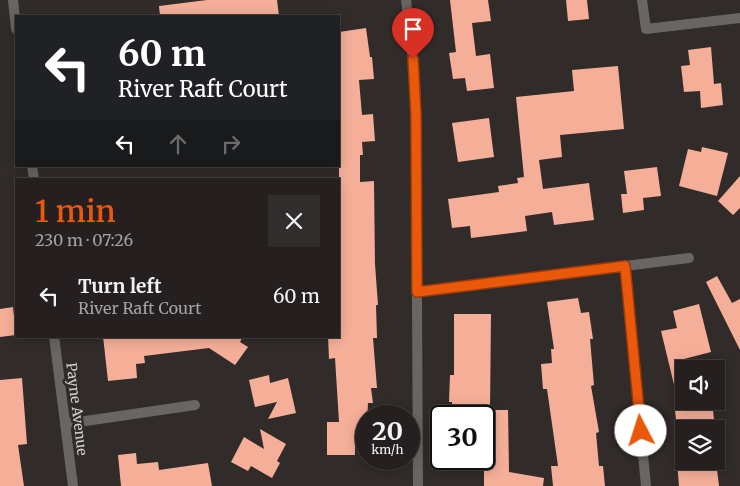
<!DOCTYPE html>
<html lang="en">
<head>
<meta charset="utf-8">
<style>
	:root { --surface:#25201f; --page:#312d2c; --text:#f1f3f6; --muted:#a3a3a4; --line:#423e3d; --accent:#ea580c }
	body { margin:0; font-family:Merriweather,serif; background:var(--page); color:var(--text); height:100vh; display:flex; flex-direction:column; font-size:19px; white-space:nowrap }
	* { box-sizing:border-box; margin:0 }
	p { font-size:16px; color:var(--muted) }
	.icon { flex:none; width:28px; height:28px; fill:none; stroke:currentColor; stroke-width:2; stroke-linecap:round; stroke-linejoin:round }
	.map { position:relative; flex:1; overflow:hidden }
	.sheet { position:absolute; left:15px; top:178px; width:325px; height:160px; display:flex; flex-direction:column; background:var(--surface); border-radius:0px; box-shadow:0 2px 12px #0003,0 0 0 1px var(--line) }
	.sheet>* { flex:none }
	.banner { position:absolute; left:15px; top:15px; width:325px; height:152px; border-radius:0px; box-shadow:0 2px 12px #0003,0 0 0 1px var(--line); background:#202124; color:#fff; overflow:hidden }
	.controls { position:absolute; left:675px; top:360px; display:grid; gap:10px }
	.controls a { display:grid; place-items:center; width:50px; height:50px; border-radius:0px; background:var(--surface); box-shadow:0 2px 12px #0003,0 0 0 1px var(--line); font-size:25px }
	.speed { position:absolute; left:355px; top:405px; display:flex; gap:10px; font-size:25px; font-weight:700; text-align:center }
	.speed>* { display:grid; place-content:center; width:65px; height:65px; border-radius:50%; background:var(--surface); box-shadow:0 2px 12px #0003,0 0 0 1px var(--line); line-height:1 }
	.speed small { font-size:12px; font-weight:400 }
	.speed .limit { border:2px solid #111; border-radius:8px; background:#fff; color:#111 }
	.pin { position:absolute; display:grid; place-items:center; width:42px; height:42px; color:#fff; margin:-51px -21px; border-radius:50% 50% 50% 0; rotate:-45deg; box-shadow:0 0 5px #0007 }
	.pin .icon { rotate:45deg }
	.me { position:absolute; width:55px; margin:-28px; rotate:355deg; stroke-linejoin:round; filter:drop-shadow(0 0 4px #0008) }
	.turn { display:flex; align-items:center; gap:18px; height:105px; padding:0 20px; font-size:22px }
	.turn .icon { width:65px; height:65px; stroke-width:2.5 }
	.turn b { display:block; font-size:35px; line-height:42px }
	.lanes { display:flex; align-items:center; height:48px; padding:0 20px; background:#0003; justify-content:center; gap:25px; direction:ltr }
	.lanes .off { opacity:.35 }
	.round { display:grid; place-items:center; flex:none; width:52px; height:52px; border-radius:0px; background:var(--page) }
	.summary { display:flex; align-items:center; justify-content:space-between; height:85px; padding:0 20px }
	h1 { font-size:30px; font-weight:600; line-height:38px; color:var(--accent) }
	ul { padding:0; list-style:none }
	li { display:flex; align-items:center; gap:15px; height:65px; padding:0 20px }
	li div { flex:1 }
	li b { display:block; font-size:19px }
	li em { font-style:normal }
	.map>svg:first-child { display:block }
</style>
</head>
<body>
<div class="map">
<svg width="740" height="486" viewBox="0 0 740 486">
	<rect width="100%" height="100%" fill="#312b29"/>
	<path fill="#f5af99" d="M207,0H277L279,16H160L159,6Z
		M450,0H488L491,21L472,23L476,56L490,54L494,88L467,91L465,78L453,79L449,53L456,52Z
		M566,0H587L589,19L568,21Z
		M366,28L370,57H372L374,79L359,80L362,115L373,114L375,141L362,142L363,155H360V182L374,181L375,264L378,305H376L377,338H373L377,388H371L373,403H368L366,442H355V455H327V422H339L335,358L329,359L328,336H339V32Z
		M711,47L714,84L721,83L723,105L701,108L700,91L684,92L681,66L690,65L688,50Z
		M618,66L624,129L560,135L562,157L539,160L543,189L589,183L594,220L554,225L552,212L525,216L527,231L471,238L470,226L452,228L448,199L499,192L498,186L518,183L517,178L524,177L516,97L574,91L572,70Z
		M489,118L494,157L458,162L452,123Z
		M702,147L728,153L717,196L679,186L688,149L701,152Z
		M657,167L661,196L643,198L644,210L623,213L621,194H627L624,171Z
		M740,176V208L733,215L718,201Z
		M717,276L732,303L740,299V350L706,282Z
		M578,298L581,313L589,312L593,339H590L594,385L591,386L599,432L596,433L599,466H603L605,486H553L551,466H558L547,389H543L541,364L552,363L551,349H554L547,302Z
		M699,304L711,352L684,359V400L678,401L661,331L677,328L673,311Z
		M13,307L16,335L0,337V309Z
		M454,314H491L490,410H508L509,472L544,478L543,486H484V416H452V402H449L450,375H454Z
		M103,336H243L240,342L248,347L235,365L209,348L144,356L145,363L136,364L137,378L108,381Z
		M269,375L270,383L288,378L296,413L268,419L277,402L255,407L249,380Z
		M22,378L27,444L18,445L24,486H0V380Z
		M674,401H712L715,429H677Z
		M260,429L286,444L277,461L280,463L272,478L251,466L248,471L231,462L244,437L264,449Z
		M136,453L137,464L158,462L159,470L208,463L212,486H121L118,455Z
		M677,461H716L719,486H679Z"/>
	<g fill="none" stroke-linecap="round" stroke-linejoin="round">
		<path stroke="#686564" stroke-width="10" d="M13,0L16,29
			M406,0L415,78L416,115L418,486
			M642,0L646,29L740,18
			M32,166L34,179
			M625,266L646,486
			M417,292L689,258
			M54,336L73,486
			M65,424L195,405"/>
	</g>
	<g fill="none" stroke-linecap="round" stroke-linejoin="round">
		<g stroke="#983908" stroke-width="12">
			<path id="route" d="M413,59L416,115L417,292L625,266L641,431"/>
		</g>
		<use href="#route" stroke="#ea580c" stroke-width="9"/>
	</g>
	<g text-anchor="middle" stroke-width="5" stroke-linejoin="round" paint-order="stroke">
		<g font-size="14" fill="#d5d1cf" stroke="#312b29">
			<text transform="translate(77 409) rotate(83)" y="5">Payne Avenue</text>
		</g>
	</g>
</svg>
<div class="controls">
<a><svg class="icon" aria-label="sound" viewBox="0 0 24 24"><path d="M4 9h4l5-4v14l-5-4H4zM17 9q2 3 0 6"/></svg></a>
<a><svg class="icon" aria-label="layers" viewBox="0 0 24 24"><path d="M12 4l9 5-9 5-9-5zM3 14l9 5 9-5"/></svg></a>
</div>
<div class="speed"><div>20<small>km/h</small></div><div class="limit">30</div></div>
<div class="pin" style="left:413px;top:59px;background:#d93025"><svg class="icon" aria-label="arrive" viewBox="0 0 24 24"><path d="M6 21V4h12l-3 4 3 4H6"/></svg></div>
<svg class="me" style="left:641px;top:431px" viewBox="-20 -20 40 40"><circle r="19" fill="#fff"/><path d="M0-13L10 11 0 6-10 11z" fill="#ea580c"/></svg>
<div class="banner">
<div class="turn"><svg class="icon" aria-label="left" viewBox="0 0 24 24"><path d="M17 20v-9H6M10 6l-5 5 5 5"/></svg><div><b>60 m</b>River Raft Court</div></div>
<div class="lanes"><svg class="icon" aria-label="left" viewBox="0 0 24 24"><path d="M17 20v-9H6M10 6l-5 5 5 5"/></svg><svg class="icon off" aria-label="ahead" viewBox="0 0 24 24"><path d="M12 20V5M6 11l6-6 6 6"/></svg><svg class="icon off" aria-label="right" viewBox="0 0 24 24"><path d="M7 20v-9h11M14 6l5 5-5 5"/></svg></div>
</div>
<section class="sheet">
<div class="summary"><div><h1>1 min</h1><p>230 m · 07:26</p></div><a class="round"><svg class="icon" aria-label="close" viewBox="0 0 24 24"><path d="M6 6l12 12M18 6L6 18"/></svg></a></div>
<ul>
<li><svg class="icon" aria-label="left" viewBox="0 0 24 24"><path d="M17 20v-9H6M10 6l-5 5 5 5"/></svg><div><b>Turn left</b><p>River Raft Court</p></div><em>60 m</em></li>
</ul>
</section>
</div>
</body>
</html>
